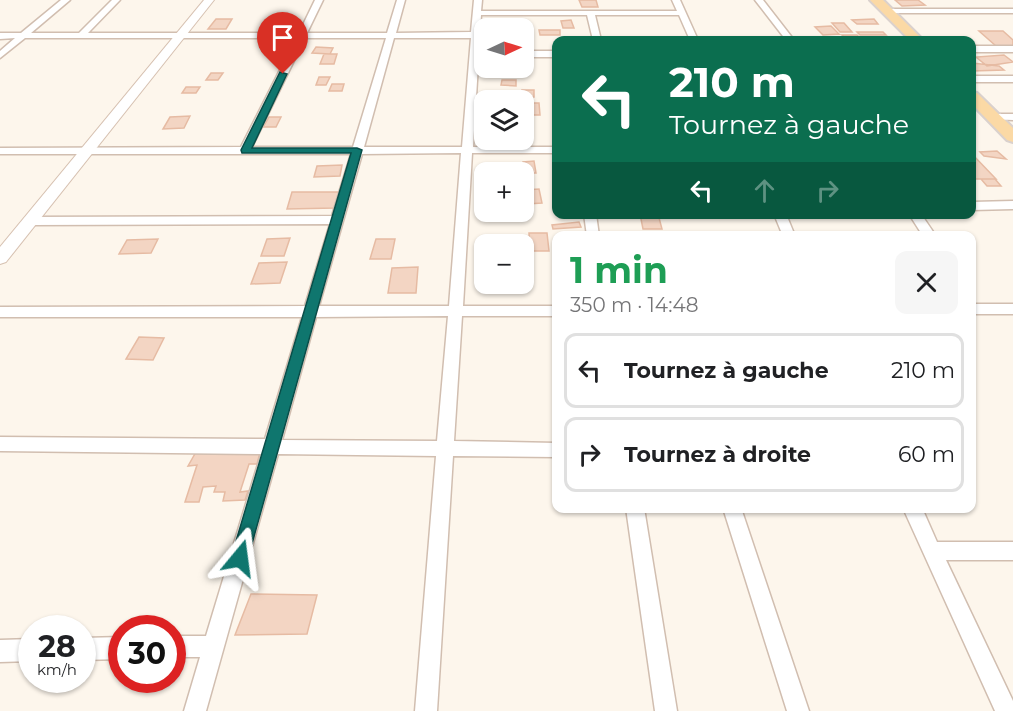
<!DOCTYPE html>
<html lang="fr">
<head>
<meta charset="utf-8">
<style>
	:root { --surface:#fff; --page:#f6f6f6; --text:#202124; --muted:#757577; --line:#e0e0e0 }
	body { margin:0; font-family:Montserrat,sans-serif; background:var(--page); color:var(--text); height:100vh; display:flex; flex-direction:column; font-size:22px; white-space:nowrap }
	* { box-sizing:border-box; margin:0 }
	p { font-size:20px; color:var(--muted) }
	.icon { flex:none; width:33px; height:33px; fill:none; stroke:currentColor; stroke-width:2; stroke-linecap:round; stroke-linejoin:round }
	.map { position:relative; flex:1; overflow:hidden }
	.panel { position:absolute; left:552px; top:231px; width:424px; height:282px; display:flex; flex-direction:column; background:var(--surface); border-radius:12px; box-shadow:0 2px 4px #0004 }
	.panel>* { flex:none }
	.hud { position:absolute; left:552px; top:36px; width:424px; height:183px; border-radius:12px; box-shadow:0 2px 4px #0004; background:#0b6e4f; color:#fff; overflow:hidden }
	.needle { width:39px; rotate:86deg }
	.fabs { position:absolute; left:474px; top:18px; display:grid; gap:12px }
	.fabs a { display:grid; place-items:center; width:60px; height:60px; border-radius:12px; background:var(--surface); box-shadow:0 2px 4px #0004; font-size:30px }
	.speed { position:absolute; left:18px; top:615px; display:flex; gap:12px; font-size:30px; font-weight:700; text-align:center }
	.speed>* { display:grid; place-content:center; width:78px; height:78px; border-radius:50%; background:var(--surface); box-shadow:0 2px 4px #0004; line-height:1 }
	.speed small { font-size:15px; font-weight:400 }
	.speed .limit { border:9px solid #d22; background:#fff; color:#111 }
	.pin { position:absolute; display:grid; place-items:center; width:51px; height:51px; color:#fff; margin:-62px -26px; border-radius:50% 50% 50% 0; rotate:-45deg; box-shadow:0 0 6px #0007 }
	.pin .icon { rotate:45deg }
	.me { position:absolute; width:66px; margin:-33px; rotate:16deg; stroke-linejoin:round; filter:drop-shadow(0 0 4px #0008) }
	.turn { display:flex; align-items:center; gap:21px; height:126px; padding:0 18px; font-size:27px }
	.turn .icon { width:78px; height:78px; stroke-width:2.5 }
	.turn b { display:block; font-size:42px; line-height:51px }
	.lanes { display:flex; align-items:center; height:57px; padding:0 18px; background:#0003; justify-content:center; gap:30px; direction:ltr }
	.lanes .off { opacity:.35 }
	.round { display:grid; place-items:center; flex:none; width:63px; height:63px; border-radius:12px; background:var(--page) }
	.headline { display:flex; align-items:center; justify-content:space-between; height:102px; padding:0 18px }
	h1 { font-size:36px; font-weight:700; line-height:45px; color:#1e9e55 }
	ul { padding:0; list-style:none }
	li { display:flex; align-items:center; gap:18px; height:75px; margin:0 12px 9px; padding:0 6px; border:3px solid var(--line); border-radius:12px }
	li div { flex:1 }
	li b { display:block; font-size:22px }
	li em { font-style:normal }
	.map>svg:first-child { display:block }
</style>
</head>
<body>
<div class="map">
<svg width="1013" height="711" viewBox="0 0 1013 711">
	<rect width="100%" height="100%" fill="#fdf6ec"/>
	<path fill="#f3d5c3" stroke="#e6bba3" stroke-width="1.5" d="M579,0H596L598,7H582Z
		M895,0H918L925,5L902,6Z
		M216,19H232L226,29H208Z
		M874,19L878,24H857L852,20Z
		M571,20L574,28H563L561,21Z
		M832,23H844L852,32H840Z
		M831,26L839,34L823,35L815,27Z
		M539,30H560V35H540Z
		M979,31H1003L1013,40V46H996Z
		M857,32H883L886,35H860Z
		M842,35H857L862,40H847Z
		M316,47L333,48L330,54L312,53Z
		M324,54H337L334,64H320Z
		M1004,55L1013,62L987,66L976,57Z
		M972,63L999,66L1004,70L972,71Z
		M211,73H223L218,80H206Z
		M319,77H330L326,85H316Z
		M502,80H516V86L501,85Z
		M332,84H344L342,91H329Z
		M186,87H200L196,93H182Z
		M522,90H534V97H522Z
		M525,103H539L540,115H526Z
		M190,116L184,128L163,129L170,117Z
		M269,117H281L276,127H263Z
		M997,151L1006,159L984,156L980,152Z
		M972,154L996,179H972Z
		M534,161L536,173H524L523,162Z
		M342,165L340,176L314,177L317,166Z
		M981,179H995L1001,186H987Z
		M539,189L542,203L527,204L525,190Z
		M292,192H339L335,208L287,209Z
		M640,214H658L662,229H643Z
		M579,222L581,227L553,229L552,225Z
		M529,233H547L549,251H530Z
		M290,238L284,256H261L267,239Z
		M158,239L151,253L119,254L127,240Z
		M376,239H395L391,259H370Z
		M287,262L280,283L251,284L259,263Z
		M418,267L416,293H388L392,268Z
		M139,337L164,338L153,360L126,359Z
		M196,452H260L257,464H249L240,492L248,491L245,500L223,501L225,492H214L216,486L203,487L199,502H185L197,465L188,466Z
		M251,594L317,595L307,634L235,635Z"/>
	<g fill="none" stroke-linecap="round" stroke-linejoin="round">
		<g stroke="#d1beb0" stroke-width="3">
			<path id="street" d="M61,0H70L31,33H79L112,0H120L88,33H299L315,0H323L307,33H387L397,0H405L396,33L471,32L474,0H482L481,11H677L672,0H680L698,40H690L679,15H595L601,40H593L587,15H481L473,147H556V153H472L463,306H556V316H462L454,441L556,443V457L453,456L437,711H415L436,456L278,454L206,711H184L200,657H172V636H206L261,454L0,451V437L265,439L302,317H0V307L305,306L330,224L30,225L24,221L30,217L332,216L351,154H0V148L241,147L296,38H25L0,58V51L15,38L0,39V33H21ZM305,38H386L353,147H252ZM394,38H471L462,147H364ZM461,153L449,306H319L362,154ZM448,316L437,441L282,440L316,317Z
				M755,0H763L794,40H786Z
				M885,9H1013V13H885Z
				M972,46H1013V52H972Z
				M524,51H556V57H524Z
				M972,76H1013V82H972Z
				M993,114H1013V120L989,119V115Z
				M1013,201V209L972,210V202Z
				M584,214H596L599,236H587Z
				M774,214H786L795,236H783Z
				M909,214H921L936,236H923Z
				M972,304H1013V314H972Z
				M626,508H644L677,711H655Z
				M723,508H741L809,711H787Z
				M903,508H922L937,542H1013V560H946L1013,701V711H995Z
				M122,637V659L82,660V638Z
				M32,639V661L0,662V640Z"/>
		</g>
		<g stroke="#d6c0b0" stroke-width="2">
			<path id="secondary" d="M204,0H214L6,262L0,264V247Z"/>
		</g>
		<g stroke="#dad1cd" stroke-width="4">
			<path id="primary" d="M870,0H883L923,40H910Z
				M972,92L977,93L1013,128V142L1007,140L972,104Z"/>
		</g>
		<use href="#street" fill="#fff" fill-rule="evenodd"/>
		<use href="#secondary" fill="#fff" fill-rule="evenodd"/>
		<use href="#primary" fill="#fbd9a5" fill-rule="evenodd"/>
	</g>
	<path fill="#0f766e" stroke="#0a4d48" stroke-width="1.5" d="M280,72L287,74L252,148H357L362,150L248,558L246,564L240,566L233,564L231,558L351,153H242L241,150Z"/>
</svg>
<div class="fabs">
<a><svg class="needle" viewBox="-14 -14 28 28"><path d="M0-13l5 13h-10z" fill="#e53935"/><path d="M0 13l5-13h-10z" fill="#757577"/></svg></a>
<a><svg class="icon" aria-label="layers" viewBox="0 0 24 24"><path d="M12 4l9 5-9 5-9-5zM3 14l9 5 9-5"/></svg></a>
<a>+</a>
<a>−</a>
</div>
<div class="speed"><div>28<small>km/h</small></div><div class="limit">30</div></div>
<div class="pin" style="left:283px;top:74px;background:#d93025"><svg class="icon" aria-label="arrive" viewBox="0 0 24 24"><path d="M6 21V4h12l-3 4 3 4H6"/></svg></div>
<svg class="me" style="left:240px;top:558px" viewBox="-20 -20 40 40"><path d="M0-17L14 15 0 8-14 15z" fill="#0f766e" stroke="#fff" stroke-width="4"/></svg>
<div class="hud">
<div class="turn"><svg class="icon" aria-label="left" viewBox="0 0 24 24"><path d="M17 20v-9H6M10 6l-5 5 5 5"/></svg><div><b>210 m</b>Tournez à gauche</div></div>
<div class="lanes"><svg class="icon" aria-label="left" viewBox="0 0 24 24"><path d="M17 20v-9H6M10 6l-5 5 5 5"/></svg><svg class="icon off" aria-label="ahead" viewBox="0 0 24 24"><path d="M12 20V5M6 11l6-6 6 6"/></svg><svg class="icon off" aria-label="right" viewBox="0 0 24 24"><path d="M7 20v-9h11M14 6l5 5-5 5"/></svg></div>
</div>
<section class="panel">
<div class="headline"><div><h1>1 min</h1><p>350 m · 14:48</p></div><a class="round"><svg class="icon" aria-label="close" viewBox="0 0 24 24"><path d="M6 6l12 12M18 6L6 18"/></svg></a></div>
<ul>
<li><svg class="icon" aria-label="left" viewBox="0 0 24 24"><path d="M17 20v-9H6M10 6l-5 5 5 5"/></svg><div><b>Tournez à gauche</b></div><em>210 m</em></li>
<li><svg class="icon" aria-label="right" viewBox="0 0 24 24"><path d="M7 20v-9h11M14 6l5 5-5 5"/></svg><div><b>Tournez à droite</b></div><em>60 m</em></li>
</ul>
</section>
</div>
</body>
</html>
